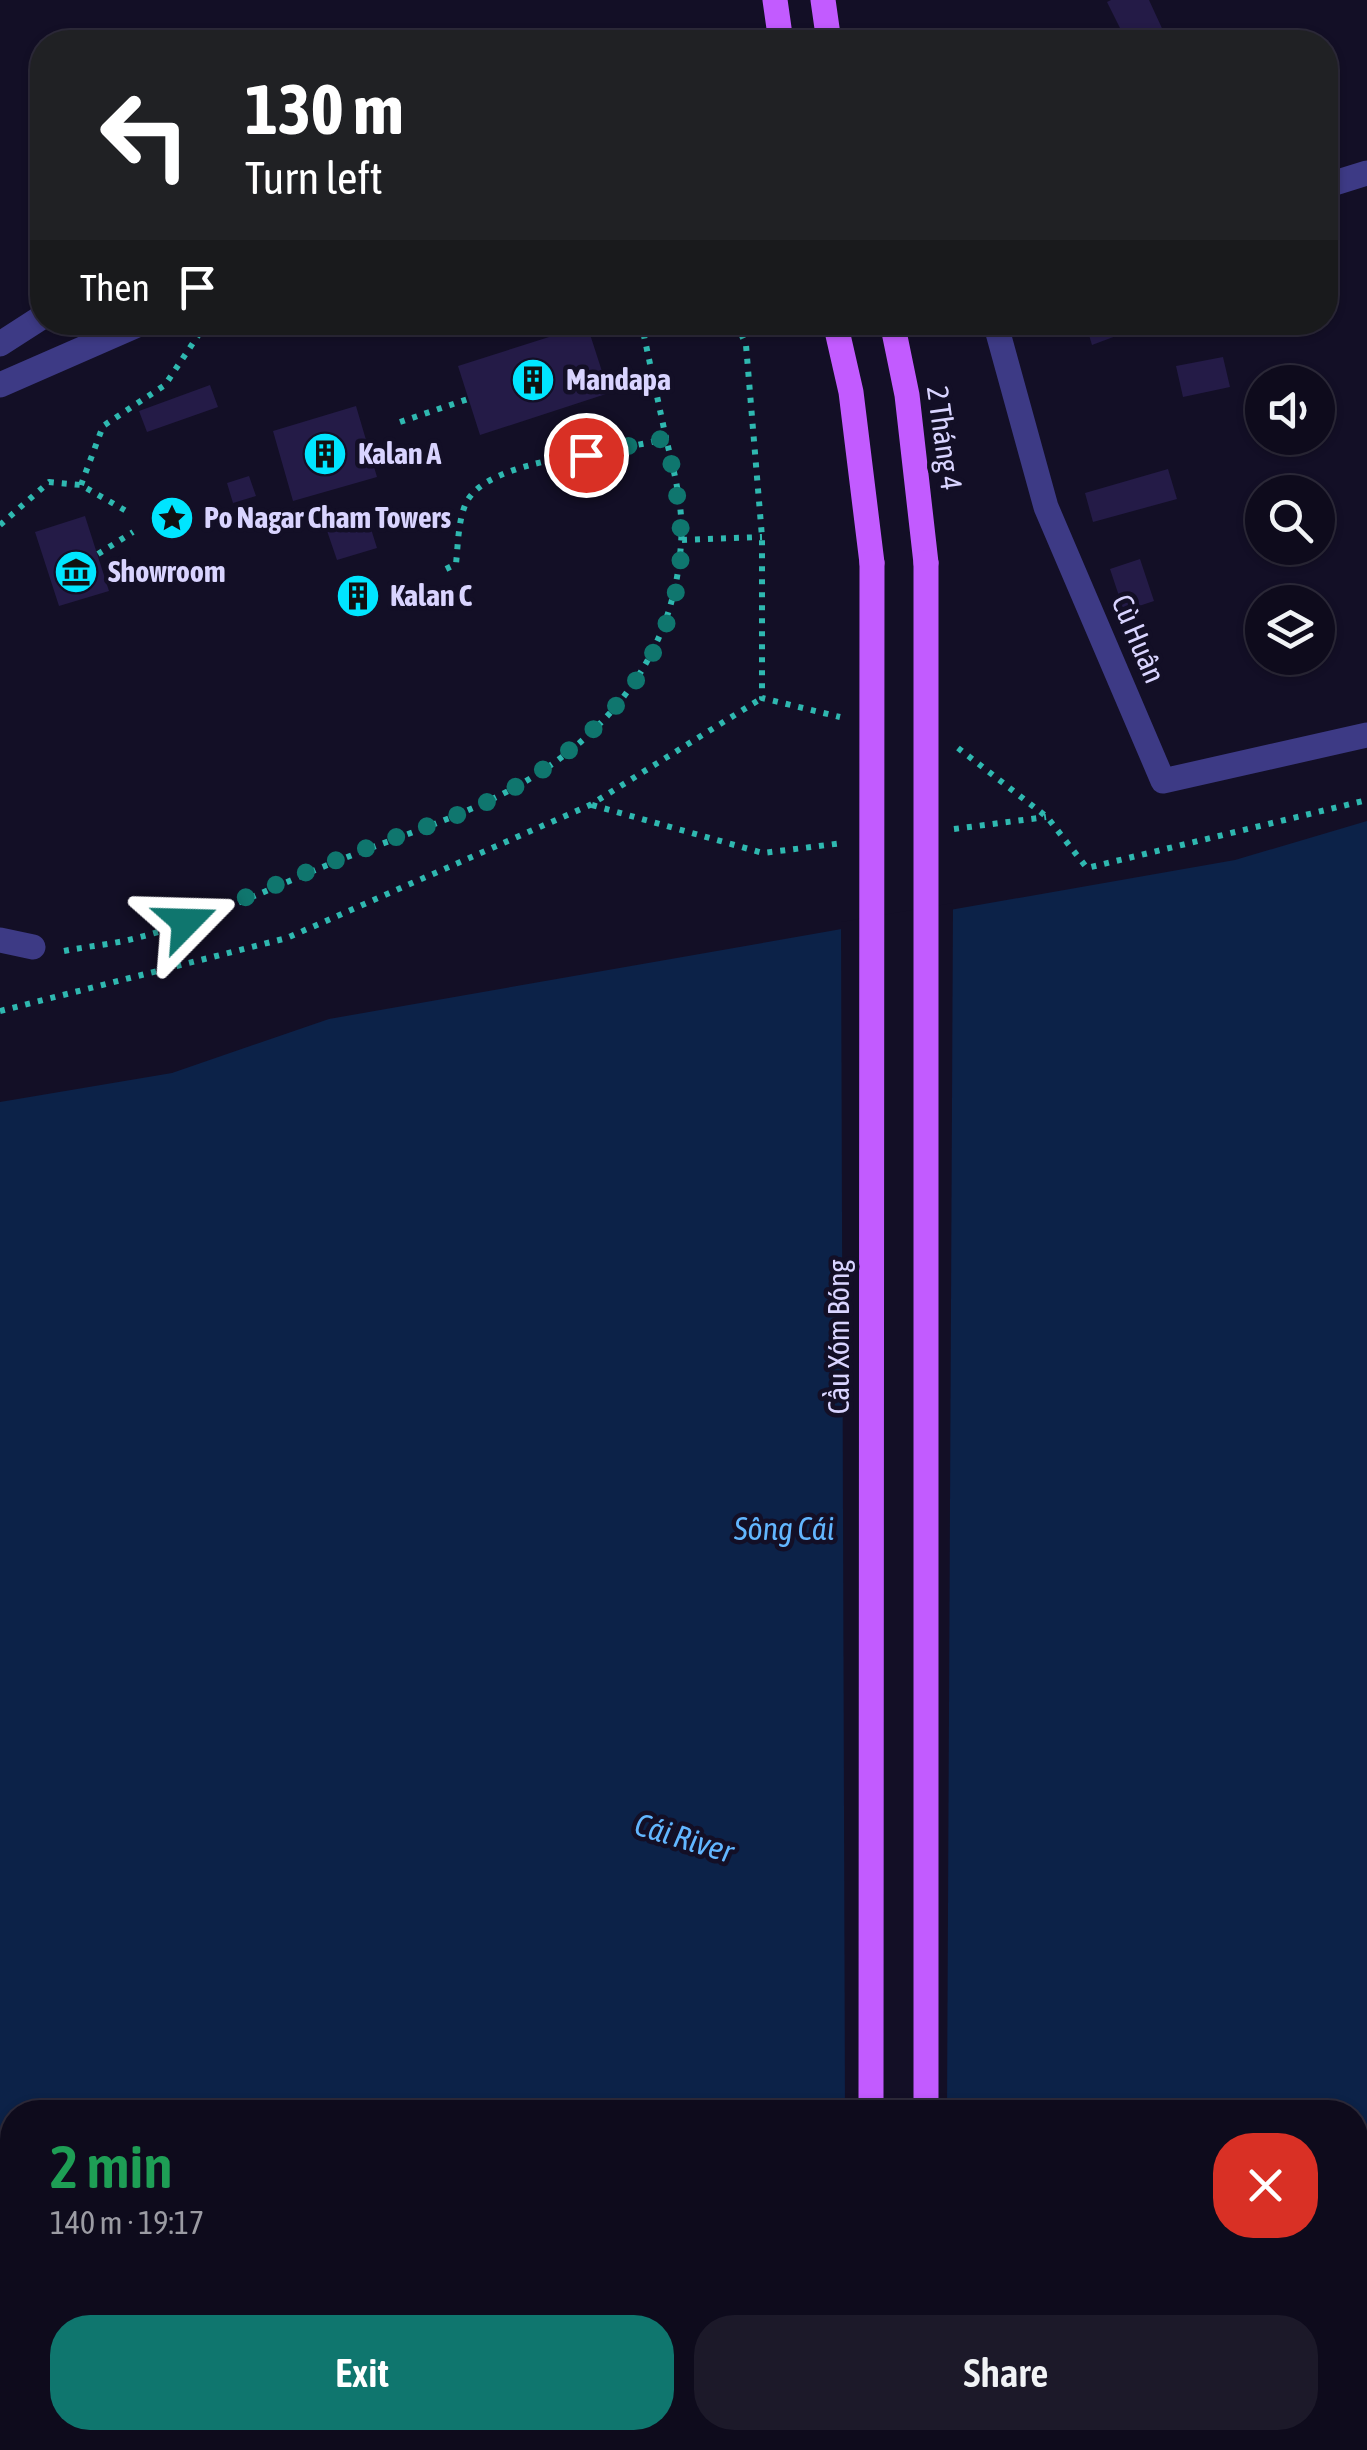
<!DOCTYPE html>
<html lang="en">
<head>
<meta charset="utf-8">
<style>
	:root { --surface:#0e0b1c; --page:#1c1929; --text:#f1f3f6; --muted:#9b9ba3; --line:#2e2b3b; --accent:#0f766e }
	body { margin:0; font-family:"Asap Condensed",sans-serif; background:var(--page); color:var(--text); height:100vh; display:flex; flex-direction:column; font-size:38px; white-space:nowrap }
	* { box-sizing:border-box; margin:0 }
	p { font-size:32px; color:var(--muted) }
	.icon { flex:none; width:55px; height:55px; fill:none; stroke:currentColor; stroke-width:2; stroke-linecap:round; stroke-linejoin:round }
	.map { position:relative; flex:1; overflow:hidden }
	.drawer { position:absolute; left:0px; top:2100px; width:1368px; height:350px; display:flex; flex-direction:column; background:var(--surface); border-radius:40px 40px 0 0; box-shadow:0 2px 8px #0004,0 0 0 2px var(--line) }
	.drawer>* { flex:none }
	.top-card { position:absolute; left:30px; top:30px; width:1308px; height:305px; border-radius:40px; box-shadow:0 2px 8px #0004,0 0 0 2px var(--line); background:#202124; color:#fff; overflow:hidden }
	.buttons { position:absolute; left:1245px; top:365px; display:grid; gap:20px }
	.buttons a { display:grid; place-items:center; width:90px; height:90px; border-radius:50%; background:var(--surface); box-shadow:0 2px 8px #0004,0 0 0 2px var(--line); font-size:50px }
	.pin { position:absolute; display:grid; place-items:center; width:85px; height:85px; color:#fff; margin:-42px; border:5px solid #fff; border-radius:50%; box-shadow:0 2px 10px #0007 }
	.me { position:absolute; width:110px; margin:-55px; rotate:68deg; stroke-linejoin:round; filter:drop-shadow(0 0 8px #0008) }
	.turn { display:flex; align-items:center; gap:35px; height:210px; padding:0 50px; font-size:45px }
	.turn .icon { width:130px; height:130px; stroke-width:2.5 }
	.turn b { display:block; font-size:70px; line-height:85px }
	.then { display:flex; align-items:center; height:95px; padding:0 50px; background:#0003; gap:20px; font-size:38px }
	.round { display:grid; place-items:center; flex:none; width:105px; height:105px; border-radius:40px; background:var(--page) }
	.overview { display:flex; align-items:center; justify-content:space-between; height:170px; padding:0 50px }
	h1 { font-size:60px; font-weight:600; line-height:75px; color:#1e9e55 }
	.primary-button { display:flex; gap:20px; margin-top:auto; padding:20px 50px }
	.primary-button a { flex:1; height:115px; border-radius:40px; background:var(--accent); color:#fff; font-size:40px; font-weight:600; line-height:115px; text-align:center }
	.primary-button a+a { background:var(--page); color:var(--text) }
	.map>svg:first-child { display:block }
</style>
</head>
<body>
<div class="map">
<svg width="1367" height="2450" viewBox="0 0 1367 2450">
	<rect width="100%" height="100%" fill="#130f26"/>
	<path fill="#0c2248" d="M1367,821V2450H1076L1060,2438H1355V2112H12V2438H777L770,2450H0V1102L172,1073L329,1019L1235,860Z"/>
	<path fill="#130f26" d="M953,903L947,2112H845L841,922Z"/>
	<path fill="#241b47" d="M1111,0H1149L1166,37L1155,42H1127L1107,2Z
		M1085,322H1111L1116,336L1092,345Z
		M587,325L609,393L480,435L458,366Z
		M1223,357L1230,387L1183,397L1176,366Z
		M210,385L218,407L147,432L139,411Z
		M356,406L377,477L293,501L273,431Z
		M1168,469L1177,499L1093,522L1085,493Z
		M249,476L256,496L233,503L227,483Z
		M366,513L377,548L337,560L325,525Z
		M85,516L109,591L59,606L35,532Z
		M1140,559L1154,601L1124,611L1110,569Z
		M372,578L380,600L344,613L337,592Z"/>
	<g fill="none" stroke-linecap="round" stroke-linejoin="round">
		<path stroke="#2fb8b0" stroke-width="6" stroke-dasharray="5 8" stroke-linecap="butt" d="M736,322L746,345L762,537V698L840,717
			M400,422L468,399
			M81,485L103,426L165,385L207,322
			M0,525L49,482L81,485L128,512
			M682,540L762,537
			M98,554L133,532
			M446,569L456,564C458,545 458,521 466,503C489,456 618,454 666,438L641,322
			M958,748L1047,817L1087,868L1367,800
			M592,805L763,853L843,843
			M954,829L1046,817
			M64,951C84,947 104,945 124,941C200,924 273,886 345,858C392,839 440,824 486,802C594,752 674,665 681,543C684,508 674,472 666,438
			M0,1011L287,938L590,805L762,698"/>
		<path stroke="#3d3a85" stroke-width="25" d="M1325,186L1367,173
			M995,322L1046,507L1163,781L1367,735
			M0,344L42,317
			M0,385L144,322
			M0,940L33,947"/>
		<path stroke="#c25bff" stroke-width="25" d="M775,0L781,42
			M823,0L829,42
			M835,322L851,392L872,563
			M892,322L907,395L926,563
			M871,2450V2438
			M926,2450V2438"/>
		<path stroke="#c25bff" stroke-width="25" d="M871,2112L872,563
			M926,2112V563"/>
	</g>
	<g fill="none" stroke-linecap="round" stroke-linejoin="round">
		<path stroke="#0f766e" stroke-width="18" stroke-dasharray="0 32.4" d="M186,922C249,896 313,869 377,844C415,830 455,818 491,800C592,749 685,658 681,536C680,503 673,471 666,438L586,455"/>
	</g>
	<defs>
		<g id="building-disc" transform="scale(2.25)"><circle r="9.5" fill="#00e5ff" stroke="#130f26"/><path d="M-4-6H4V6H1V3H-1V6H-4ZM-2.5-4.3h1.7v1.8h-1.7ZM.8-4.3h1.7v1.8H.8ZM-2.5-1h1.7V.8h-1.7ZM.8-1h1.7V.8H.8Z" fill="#111"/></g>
		<g id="sight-disc" transform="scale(2.25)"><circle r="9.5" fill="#00e5ff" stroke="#130f26"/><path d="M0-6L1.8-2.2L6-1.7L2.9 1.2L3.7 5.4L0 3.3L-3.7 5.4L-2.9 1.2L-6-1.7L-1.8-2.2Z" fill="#111"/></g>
		<g id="museum-disc" transform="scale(2.25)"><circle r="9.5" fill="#00e5ff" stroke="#130f26"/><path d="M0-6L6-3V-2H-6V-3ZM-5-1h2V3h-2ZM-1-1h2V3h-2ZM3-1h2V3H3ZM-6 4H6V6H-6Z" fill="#111"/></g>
	</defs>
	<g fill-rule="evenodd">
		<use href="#building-disc" x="533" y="380"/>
		<use href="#building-disc" x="325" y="454"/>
		<use href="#sight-disc" x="172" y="518"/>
		<use href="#museum-disc" x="76" y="572"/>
		<use href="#building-disc" x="358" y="596"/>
	</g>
	<g text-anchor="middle" stroke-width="9" stroke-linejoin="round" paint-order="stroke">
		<g font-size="30" font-weight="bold" fill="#d9d4ff" stroke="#130f26" text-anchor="start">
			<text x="566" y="390">Mandapa</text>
			<text x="358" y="464">Kalan A</text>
			<text x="204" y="528">Po Nagar Cham Towers</text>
			<text x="108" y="582">Showroom</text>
			<text x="390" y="606">Kalan C</text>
		</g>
		<g font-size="30" fill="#d9d4ff" stroke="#130f26">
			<text transform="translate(944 438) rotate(82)" y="10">2 Tháng 4</text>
			<text transform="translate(1138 639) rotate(67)" y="10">Cù Huân</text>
			<text transform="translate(839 1337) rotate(-90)" y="10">Cầu Xóm Bóng</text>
		</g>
		<g font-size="32" font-style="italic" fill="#62b6ff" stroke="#130f26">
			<text x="784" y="1540">Sông Cái</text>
			<text transform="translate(684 1838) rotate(17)" y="11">Cái River</text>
		</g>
	</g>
</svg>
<div class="buttons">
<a><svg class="icon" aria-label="sound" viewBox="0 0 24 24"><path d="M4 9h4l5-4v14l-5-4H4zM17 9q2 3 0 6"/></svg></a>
<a><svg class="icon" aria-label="search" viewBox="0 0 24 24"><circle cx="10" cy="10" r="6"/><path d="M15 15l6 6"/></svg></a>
<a><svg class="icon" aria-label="layers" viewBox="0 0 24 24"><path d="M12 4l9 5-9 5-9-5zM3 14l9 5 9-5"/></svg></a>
</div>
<div class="pin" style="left:586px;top:455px;background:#d93025"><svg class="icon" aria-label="arrive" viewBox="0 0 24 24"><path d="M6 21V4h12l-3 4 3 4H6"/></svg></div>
<svg class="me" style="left:186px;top:922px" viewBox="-20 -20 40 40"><path d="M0-17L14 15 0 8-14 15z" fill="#0f766e" stroke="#fff" stroke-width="4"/></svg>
<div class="top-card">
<div class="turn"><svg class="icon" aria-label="left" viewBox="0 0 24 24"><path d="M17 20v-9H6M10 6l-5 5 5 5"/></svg><div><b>130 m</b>Turn left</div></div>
<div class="then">Then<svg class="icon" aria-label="arrive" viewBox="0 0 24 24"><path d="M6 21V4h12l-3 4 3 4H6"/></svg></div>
</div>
<section class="drawer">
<div class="overview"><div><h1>2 min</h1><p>140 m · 19:17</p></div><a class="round" style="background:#d93025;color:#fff"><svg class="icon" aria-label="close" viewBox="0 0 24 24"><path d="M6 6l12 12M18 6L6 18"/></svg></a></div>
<div class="primary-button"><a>Exit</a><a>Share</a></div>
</section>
</div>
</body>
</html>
